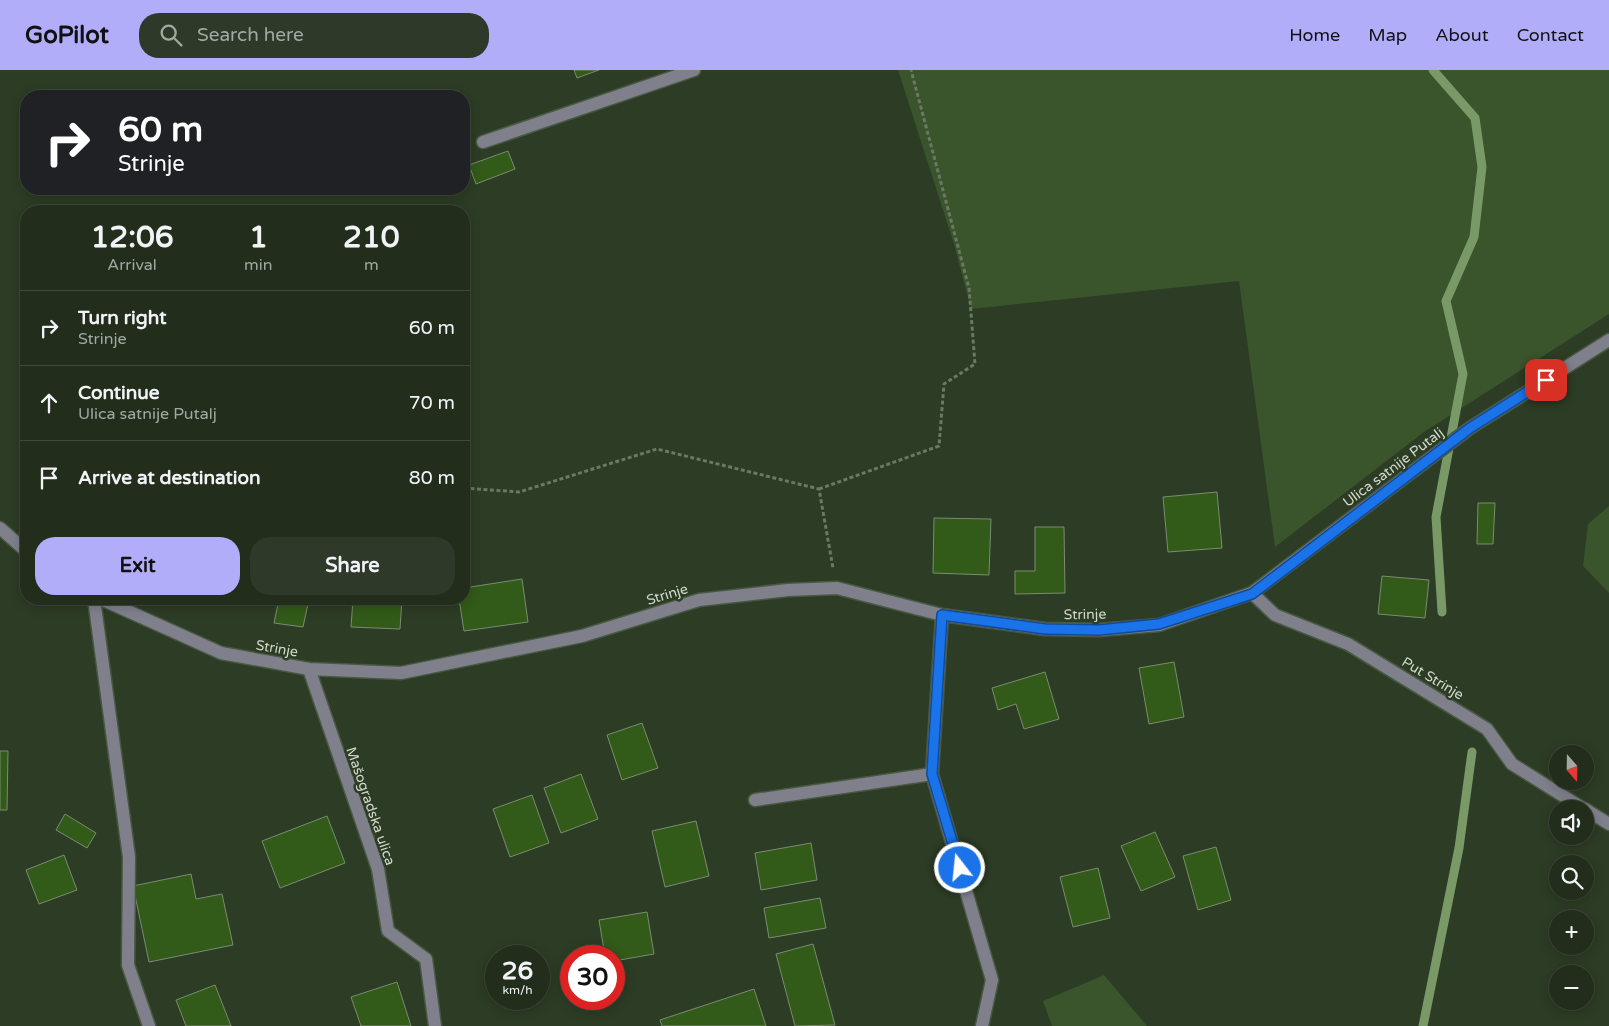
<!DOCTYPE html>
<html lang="en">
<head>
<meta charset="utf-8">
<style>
	:root { --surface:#222d1c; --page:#2e3929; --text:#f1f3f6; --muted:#a2a8a3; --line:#3f493b; --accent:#b2adf9 }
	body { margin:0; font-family:"Varela Round",sans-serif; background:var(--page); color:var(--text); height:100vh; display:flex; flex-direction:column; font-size:19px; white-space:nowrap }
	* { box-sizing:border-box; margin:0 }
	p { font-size:16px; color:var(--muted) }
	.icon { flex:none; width:28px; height:28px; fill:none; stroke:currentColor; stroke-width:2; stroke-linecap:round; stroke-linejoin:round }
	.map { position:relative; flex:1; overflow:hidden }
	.details { position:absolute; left:20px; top:135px; width:450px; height:400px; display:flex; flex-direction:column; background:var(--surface); border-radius:20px; box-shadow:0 2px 12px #0003,0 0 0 1px var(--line) }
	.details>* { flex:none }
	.banner { position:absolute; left:20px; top:20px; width:450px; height:105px; border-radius:20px; box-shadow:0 2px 12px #0003,0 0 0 1px var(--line); background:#202124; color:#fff; overflow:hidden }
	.needle { width:32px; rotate:160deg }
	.fabs { position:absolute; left:1549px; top:675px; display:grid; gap:10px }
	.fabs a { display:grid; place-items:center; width:45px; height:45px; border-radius:50%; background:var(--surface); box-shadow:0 2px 12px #0003,0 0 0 1px var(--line); font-size:25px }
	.speed { position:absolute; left:485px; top:875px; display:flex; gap:10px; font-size:25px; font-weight:700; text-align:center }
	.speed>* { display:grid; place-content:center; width:65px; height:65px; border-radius:50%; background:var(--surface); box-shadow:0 2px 12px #0003,0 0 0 1px var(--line); line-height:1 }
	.speed small { font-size:12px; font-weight:400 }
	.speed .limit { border:8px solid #d22; background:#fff; color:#111 }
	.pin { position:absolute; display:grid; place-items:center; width:42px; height:42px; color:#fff; margin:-21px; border-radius:10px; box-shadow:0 2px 8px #0006 }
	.me { position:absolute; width:55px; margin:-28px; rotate:344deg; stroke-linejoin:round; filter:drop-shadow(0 0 4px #0008) }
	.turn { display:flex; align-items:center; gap:18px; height:105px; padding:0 15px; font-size:22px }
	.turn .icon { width:65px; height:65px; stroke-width:2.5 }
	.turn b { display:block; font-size:35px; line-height:42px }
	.eta { display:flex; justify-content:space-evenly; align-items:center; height:85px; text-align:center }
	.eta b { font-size:30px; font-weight:700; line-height:35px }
	.action { display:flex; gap:10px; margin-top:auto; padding:10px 15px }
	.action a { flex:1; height:58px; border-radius:20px; background:var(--accent); color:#111; font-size:20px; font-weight:700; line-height:58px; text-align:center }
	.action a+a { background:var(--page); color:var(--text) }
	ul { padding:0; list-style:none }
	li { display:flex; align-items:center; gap:15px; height:75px; padding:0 15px; border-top:1px solid var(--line) }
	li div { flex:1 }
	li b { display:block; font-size:19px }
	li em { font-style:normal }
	header { display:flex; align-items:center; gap:30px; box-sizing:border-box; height:70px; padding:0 25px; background:var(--accent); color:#111 }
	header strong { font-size:24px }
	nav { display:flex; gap:28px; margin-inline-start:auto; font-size:18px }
	.search { width:350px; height:45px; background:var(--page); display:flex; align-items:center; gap:12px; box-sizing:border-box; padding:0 18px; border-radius:20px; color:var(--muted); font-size:19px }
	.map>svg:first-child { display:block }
</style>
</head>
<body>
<header>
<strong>GoPilot</strong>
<div class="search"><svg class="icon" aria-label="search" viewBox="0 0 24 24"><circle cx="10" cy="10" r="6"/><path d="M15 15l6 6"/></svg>Search here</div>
<nav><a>Home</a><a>Map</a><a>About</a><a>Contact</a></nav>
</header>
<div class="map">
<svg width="1609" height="956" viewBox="0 0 1609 956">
	<rect width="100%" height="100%" fill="#2d3c25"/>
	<path fill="#3a542c" d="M898,0H1609V244L1424,362L1275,477L1239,211L971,239L954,174Z
		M1609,436V523L1583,496L1588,454Z
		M1104,905L1147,956H1052L1043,931Z"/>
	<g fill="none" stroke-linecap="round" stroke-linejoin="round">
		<path stroke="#799967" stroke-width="9" d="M1433,0L1475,48L1482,97L1474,167L1446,231L1463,304L1436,447L1442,542
			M1423,956L1459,778L1472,682"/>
	</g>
	<path fill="#325a18" stroke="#7b8c72" d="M574,0H599L577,8Z
		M508,81L515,99L476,114L469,95Z
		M1217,422L1222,478L1168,482L1163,427Z
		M1478,433H1495L1493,474H1477Z
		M934,448L991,449L989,505L933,503Z
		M1035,457H1064L1065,523L1015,524V501H1035Z
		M1382,506L1429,510L1425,548L1378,544Z
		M522,509L528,552L464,561L459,529H464V518Z
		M279,529H309L303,557L274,553Z
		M353,529H402L400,559L351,557Z
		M1174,592L1184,647L1149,654L1139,598Z
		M1045,602L1059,649L1024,659L1016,634L998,640L992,618Z
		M642,653L658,698L622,710L607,665Z
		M0,681H8L7,740H0Z
		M581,704L598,749L561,763L544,718Z
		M532,725L549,773L510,787L493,739Z
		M65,744L96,763L87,778L56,760Z
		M327,746L345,793L280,818L262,771Z
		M696,751L709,806L665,817L652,761Z
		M1155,762L1175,807L1141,821L1121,776Z
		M811,773L817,810L761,820L755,783Z
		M1216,777L1231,830L1198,840L1183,786Z
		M64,785L77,820L39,834L26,800Z
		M1098,798L1110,848L1073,857L1060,807Z
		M191,804L196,829L222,824L233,875L149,892L133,816Z
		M820,828L826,858L769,868L764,838Z
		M647,842L654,884L614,891V886H605L599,850Z
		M813,874L835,955L795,956L776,884Z
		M397,912L411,956H361L351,927Z
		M215,915L231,956H186L176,930Z
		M754,919L766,956H662L660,950Z"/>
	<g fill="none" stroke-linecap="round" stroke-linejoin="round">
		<g stroke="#4a5843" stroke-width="15">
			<path id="minor" d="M483,72L694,0
				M0,458L26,481
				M1252,523L1275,545L1348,574L1487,659L1512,694L1584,739
				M94,529L129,787L128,895L149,956
				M101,529L221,583L309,599L401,603L582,566L699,530L788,520L837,518L942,545L1045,559L1099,560L1159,555L1252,523L1470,358L1609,270
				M942,545L932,704L992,910L982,956
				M309,599L378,799L388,861L426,889L435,956
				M755,730L932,704
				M1585,739L1609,754"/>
		</g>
		<path stroke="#6b7864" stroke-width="3" stroke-dasharray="4 2.5" stroke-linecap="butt" d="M464,418L519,422L657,379L819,419L833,498
			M819,419L939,376L944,314L975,294L969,218L911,0"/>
		<use href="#minor" stroke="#80808d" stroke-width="12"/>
	</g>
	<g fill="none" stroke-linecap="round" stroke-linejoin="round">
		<g stroke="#114b97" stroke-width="12">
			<path id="route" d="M960,798L932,704L942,545L1045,559L1099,560L1159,554L1252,524L1470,358L1546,310"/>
		</g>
		<use href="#route" stroke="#1a73e8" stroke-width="9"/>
	</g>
	<g text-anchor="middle" stroke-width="5" stroke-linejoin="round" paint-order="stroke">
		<g font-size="14" fill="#d0d9cb" stroke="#2d3c25">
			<text transform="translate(1393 397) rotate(-37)" y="5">Ulica satnije Putalj</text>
			<text transform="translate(667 524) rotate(-17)" y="5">Strinje</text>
			<text transform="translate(1085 544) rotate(-1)" y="5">Strinje</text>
			<text transform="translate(277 578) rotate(10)" y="5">Strinje</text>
			<text transform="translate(1433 608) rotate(31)" y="5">Put Strinje</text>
			<text transform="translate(371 736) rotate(71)" y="5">Mašogradska ulica</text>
		</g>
	</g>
</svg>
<div class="fabs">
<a><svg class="needle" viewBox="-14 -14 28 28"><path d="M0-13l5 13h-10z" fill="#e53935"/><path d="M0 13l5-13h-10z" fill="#a2a8a3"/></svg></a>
<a><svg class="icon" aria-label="sound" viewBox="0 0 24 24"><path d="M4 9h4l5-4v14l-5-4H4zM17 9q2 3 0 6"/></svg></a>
<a><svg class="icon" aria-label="search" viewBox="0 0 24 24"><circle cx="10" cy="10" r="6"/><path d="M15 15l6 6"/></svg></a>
<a>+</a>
<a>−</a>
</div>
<div class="speed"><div>26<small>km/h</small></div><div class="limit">30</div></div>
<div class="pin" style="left:1546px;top:310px;background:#d93025"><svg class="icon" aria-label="arrive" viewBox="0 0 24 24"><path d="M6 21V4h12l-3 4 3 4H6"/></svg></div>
<svg class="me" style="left:960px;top:798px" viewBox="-20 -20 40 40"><circle r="17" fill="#1a73e8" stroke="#fff" stroke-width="3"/><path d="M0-11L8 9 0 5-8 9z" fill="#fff"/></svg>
<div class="banner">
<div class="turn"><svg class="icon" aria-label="right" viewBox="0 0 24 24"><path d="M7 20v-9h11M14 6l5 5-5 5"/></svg><div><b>60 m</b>Strinje</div></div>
</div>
<section class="details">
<div class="eta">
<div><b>12:06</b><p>Arrival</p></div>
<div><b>1</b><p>min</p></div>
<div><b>210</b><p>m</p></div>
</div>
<ul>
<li><svg class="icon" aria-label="right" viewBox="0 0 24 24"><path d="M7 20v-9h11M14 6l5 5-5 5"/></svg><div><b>Turn right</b><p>Strinje</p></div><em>60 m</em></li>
<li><svg class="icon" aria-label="ahead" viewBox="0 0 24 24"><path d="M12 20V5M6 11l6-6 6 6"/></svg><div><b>Continue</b><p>Ulica satnije Putalj</p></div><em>70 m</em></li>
<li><svg class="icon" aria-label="arrive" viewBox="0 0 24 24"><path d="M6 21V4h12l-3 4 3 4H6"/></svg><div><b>Arrive at destination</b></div><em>80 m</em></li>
</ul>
<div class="action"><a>Exit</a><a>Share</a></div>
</section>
</div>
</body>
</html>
